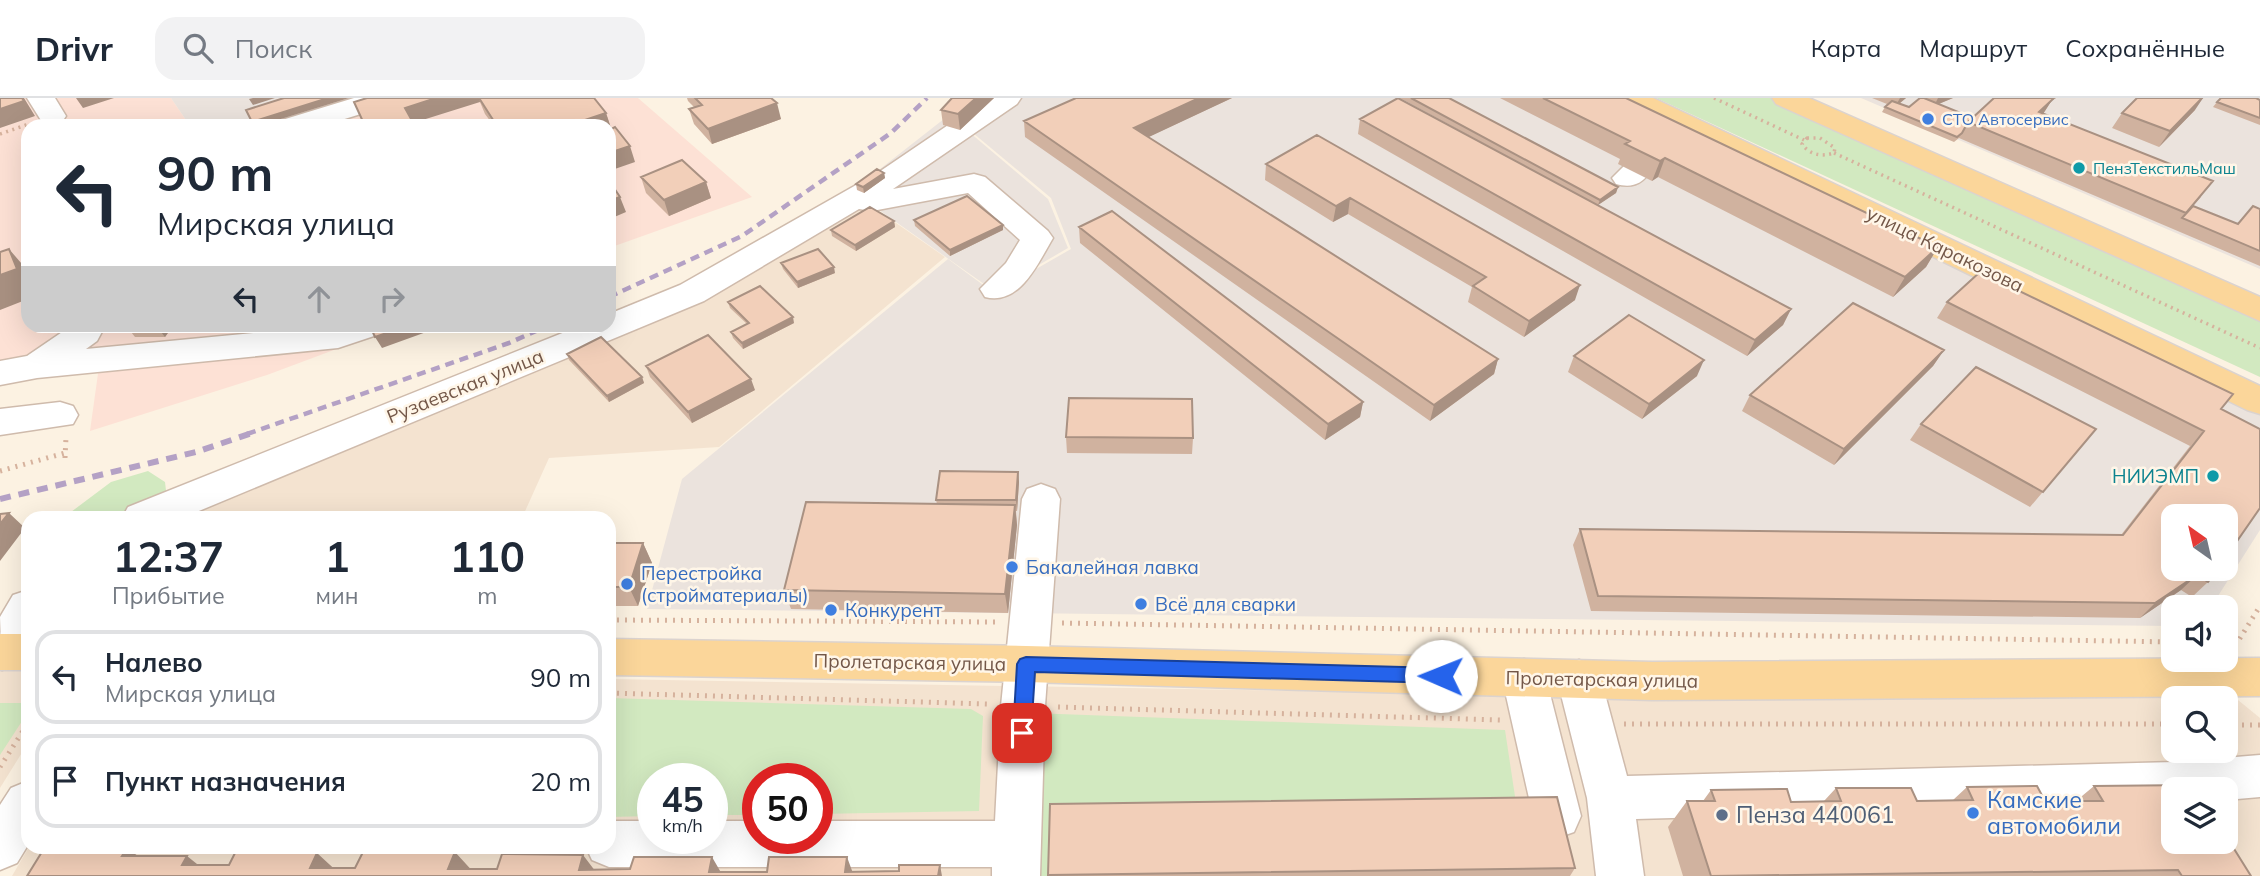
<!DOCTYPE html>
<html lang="ru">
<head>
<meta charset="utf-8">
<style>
	:root { --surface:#fff; --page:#f2f2f3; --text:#1f2937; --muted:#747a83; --line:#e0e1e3 }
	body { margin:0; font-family:Mulish,sans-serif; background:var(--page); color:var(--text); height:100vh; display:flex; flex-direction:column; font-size:26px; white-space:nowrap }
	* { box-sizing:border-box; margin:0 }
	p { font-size:23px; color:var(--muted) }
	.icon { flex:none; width:38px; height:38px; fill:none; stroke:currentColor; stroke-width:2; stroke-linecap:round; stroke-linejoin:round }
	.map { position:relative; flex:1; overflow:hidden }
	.details { position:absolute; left:21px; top:413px; width:595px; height:343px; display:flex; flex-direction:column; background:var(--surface); border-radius:21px; box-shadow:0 7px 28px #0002 }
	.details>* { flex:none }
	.hud { position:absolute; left:21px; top:21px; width:595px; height:214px; border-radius:21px; box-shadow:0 7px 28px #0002; background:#fff; color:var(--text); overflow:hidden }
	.needle { width:46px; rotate:326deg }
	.controls { position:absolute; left:2161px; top:406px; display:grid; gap:14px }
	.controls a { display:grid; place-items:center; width:77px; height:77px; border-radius:14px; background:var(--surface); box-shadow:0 7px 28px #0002; font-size:35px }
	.speed { position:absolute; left:637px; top:665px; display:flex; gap:14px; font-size:35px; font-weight:700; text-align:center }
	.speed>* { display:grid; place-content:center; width:91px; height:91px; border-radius:50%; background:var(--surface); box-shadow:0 7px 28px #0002; line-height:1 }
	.speed small { font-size:18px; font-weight:400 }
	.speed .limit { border:10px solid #d22; background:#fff; color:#111 }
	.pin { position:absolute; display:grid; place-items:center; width:60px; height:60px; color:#fff; margin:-30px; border-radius:14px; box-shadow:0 4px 10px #0006 }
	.me { position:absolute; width:77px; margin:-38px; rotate:271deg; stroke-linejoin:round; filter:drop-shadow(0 0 5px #0008) }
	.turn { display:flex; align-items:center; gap:24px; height:147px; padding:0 21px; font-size:32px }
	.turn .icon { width:91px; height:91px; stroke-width:2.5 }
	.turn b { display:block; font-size:49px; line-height:60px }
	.lanes { display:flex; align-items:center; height:66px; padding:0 21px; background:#0003; justify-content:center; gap:35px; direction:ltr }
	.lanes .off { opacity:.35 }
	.eta { display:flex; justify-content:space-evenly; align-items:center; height:119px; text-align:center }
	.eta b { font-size:42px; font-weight:700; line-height:49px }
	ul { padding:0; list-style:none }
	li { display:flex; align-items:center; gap:21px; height:94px; margin:0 14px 10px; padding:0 7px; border:4px solid var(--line); border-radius:21px }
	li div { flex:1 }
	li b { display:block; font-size:26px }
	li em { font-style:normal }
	header { display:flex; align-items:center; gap:42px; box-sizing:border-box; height:98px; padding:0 35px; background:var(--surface); border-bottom:2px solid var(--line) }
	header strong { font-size:33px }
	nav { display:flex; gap:38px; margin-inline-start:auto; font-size:24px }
	.search { width:490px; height:63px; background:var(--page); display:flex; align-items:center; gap:18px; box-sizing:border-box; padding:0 24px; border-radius:21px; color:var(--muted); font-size:26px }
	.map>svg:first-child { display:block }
</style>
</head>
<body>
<header>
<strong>Drivr</strong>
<div class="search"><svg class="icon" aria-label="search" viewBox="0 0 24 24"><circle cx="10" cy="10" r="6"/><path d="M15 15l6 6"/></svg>Поиск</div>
<nav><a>Карта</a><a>Маршрут</a><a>Сохранённые</a></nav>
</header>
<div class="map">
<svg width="2260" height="778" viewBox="0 0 2260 778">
	<rect width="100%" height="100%" fill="#fcf2e2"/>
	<path fill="#f4e3d0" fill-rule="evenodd" d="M863,102L945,159L719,349L549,360L522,420H161L604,241L686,211L798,148Z
		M28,565V645L0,690V566Z
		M609,581L1638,599L2219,600H2174V653H2226V601L2238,602L2260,620V778H12L29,749H609ZM653,681H712V740H653ZM758,681H817V740H758ZM2174,691H2226V744H2174Z"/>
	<path fill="#fde1d5" d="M0,0H171L190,28H28V228H398L267,277L90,333L101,254L0,269Z
		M368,0H638L752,99L609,150V28H279Z"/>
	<path fill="#ebe3dd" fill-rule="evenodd" d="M171,0H368L279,28H190Z
		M962,0H1605L2260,315V432L2211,509H2174L2173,528L647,511L682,381L948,161L994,195L1071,151L1051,100L949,15ZM2174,418H2226V471H2174Z
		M1861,0H2260V171Z
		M949,17L1048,101L1068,150L994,193L852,93Z"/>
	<path fill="#d2e9c0" d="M1656,0H1780L2260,218V279Z
		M148,373L165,384L167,401L141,420H69L71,414L111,384Z
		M609,600L971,611L983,618L979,713L817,716V681H758V717H712V681H653V718L609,719Z
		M0,605H28V614L0,657Z
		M1031,615L1505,632L1516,705L1051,778H1031Z"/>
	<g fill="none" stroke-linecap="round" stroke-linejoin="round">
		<g stroke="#cfbbac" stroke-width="3">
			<path id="minor" d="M27,0H55L66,18L62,24L52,27L42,24Z
				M354,0H397L393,6L322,28H278L282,22Z
				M988,0H1021L1017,6L893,91L974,76L985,79L1048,133L1053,140C1038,165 1020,208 985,199L980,191L1006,165L1020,142L968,95L872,113L859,111L704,203L182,420H122L128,409L580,228H609V216L680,187L879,74Z
				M1635,65L1646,68L1650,74C1641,87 1631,90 1616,86L1612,80L1624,68Z
				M71,228H105L97,243L86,251L326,228H385L380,236L338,250L37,280L0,287V263L27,258Z
				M60,304L73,308L78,317L73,326L0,337V311Z
				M1041,386L1055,391L1060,401L1045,608L1040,778H992V769H609L592,762L586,749H609V723H653V740H712V723H758V740H817V723H995L1001,608L1022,401L1027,391Z
				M28,492V547L17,567L2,572L0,519L13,497Z
				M1524,561L1539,567L1546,580L1581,718L1574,734L1557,740L1540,734L1533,718L1502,580L1509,567Z
				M1579,562L1594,568L1601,581L1627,678L2175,664L2260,657V699L2226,702V691H2174V706L1636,721L1644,778H1596L1587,700L1557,581L1564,568Z
				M28,683V747L17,765L0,772V707L11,690Z"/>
		</g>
		<g stroke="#dbd3cf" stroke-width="3">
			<path id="major" d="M1616,0H1653L2260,288V316L2247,312L1620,6Z
				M1772,0H1809L2260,199V223L1776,6Z
				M0,536H28V572H0Z
				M609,541L1026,548L1652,564L2260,560V598L1652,602L1026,584L609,577Z"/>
		</g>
		<path stroke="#d6b29d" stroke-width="3.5" stroke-dasharray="2 4.5" stroke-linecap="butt" d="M1714,0L1804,42
			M0,36L29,26
			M1807,40H1820L1835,50L1834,55C1821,59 1810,57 1802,46Z
			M1834,55L2260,250"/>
		<path stroke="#d6b29d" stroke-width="5" stroke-dasharray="2 6" stroke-linecap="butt" d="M65,360L66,339
			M0,373L65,355
			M63,416V420
			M609,522L997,524
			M1062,525L2173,544
			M2234,545H2237L2260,508
			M609,595L989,606
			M1058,609L1500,622
			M1624,626H2174
			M2226,627H2260
			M0,669L28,625"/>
		<use href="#minor" fill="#fff" fill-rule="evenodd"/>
		<use href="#major" fill="#fbd69a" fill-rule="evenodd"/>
		<path stroke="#b4a1c5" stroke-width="4.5" stroke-dasharray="9 6" stroke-linecap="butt" d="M609,199L742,138L891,35L927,0
			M247,336L509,245L547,228"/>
		<path stroke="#b4a1c5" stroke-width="6" stroke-dasharray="11 8" stroke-linecap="butt" d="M0,401L196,354L252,335"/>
	</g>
	<path fill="#d0b29f" d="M594,0L606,15L611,30L609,28H494L485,16L480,4H354Z
		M687,0H771L781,21L712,46L694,26L689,11L694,9L688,3Z
		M952,0H994L960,32L943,27L941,12Z
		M1076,0H1232L1148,39L1498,261L1494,276L1430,323L1025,39L1024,23Z
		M1400,0H1449L1618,89L1616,95L1598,107L1791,211L1783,227L1747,258L1358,36L1360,21L1593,105Z
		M1500,0H1626L1938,149L1926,169L1893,199L1658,79L1652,83L1618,66L1620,61Z
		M1872,0H1906L1899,6L1909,9L1920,0H1953L1938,6L1973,20L1994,0H2056L2052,2L2043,16L2201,99L2193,108L2238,126L2260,111V168L1959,40L1954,44L1882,14L1885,9L1887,6Z
		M2260,2V27L2213,9L2217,4Z
		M2195,12L2159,49L2112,30L2122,15Z
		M1317,37L1575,202L1524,239L1468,204L1472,189L1348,116L1333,124L1265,82L1266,66Z
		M884,75L885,80L864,95L857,92L856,86Z
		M641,79L706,84L711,100L669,118L646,95Z
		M914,122L1003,132L950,158L915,128Z
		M894,123L895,129L856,153L832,138L831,132Z
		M1079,129L1363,304L1360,319L1325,342L1080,145Z
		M781,165L835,175L798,190L783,171Z
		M728,204L794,225L743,251L733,240L731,234L747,226L730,210Z
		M1947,204L2221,311L2218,471L2208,484L2192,499L2181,492L2140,520L1591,513L1573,447L1580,431L2121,437L2190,348L1937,220Z
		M173,228L165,239H135L131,234Z
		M1944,252L1933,268L1834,367L1742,313L1750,297Z
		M567,256L642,279L644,285L609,304L569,262Z
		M1574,258L1697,278L1642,321L1568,274Z
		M646,268L755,292L692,325L650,279Z
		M1921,326L2096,331L2030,409L1910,342Z
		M1066,339L1193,340L1192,356L1067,355Z
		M1018,374L1019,384L1017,413H1016L1017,427L1008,515L791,511L784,492L937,406L936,402Z
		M609,445H643L652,465L638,508H609Z
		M2094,688L2251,778H1683L1668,729L1687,703H1703L1711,692L1791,704L1824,703L1836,690L1917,703L1953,702L1967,689L2045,703H2076Z
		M1050,706L1575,770L1570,778H1048Z"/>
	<path fill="#a99182" d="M22,0H24L35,18L0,30V11Z
		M76,0H114L83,10Z
		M253,0H275L253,7L249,1Z
		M328,0H349L258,28H255L252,24Z
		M436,0H491H479L480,4L413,25L405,10Z
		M976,0H994L960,32L958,16Z
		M1199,0H1232L1134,46V30Z
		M1900,0H1906L1895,9Z
		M1938,0H1953L1934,8Z
		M2040,0H2056L2052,2L2043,16L2029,30Z
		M2202,0H2203L2195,12L2159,49L2170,33Z
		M777,5L781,21L712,46L708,31Z
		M606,15L611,30L609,31V28H567Z
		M630,48L635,64L609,73V55Z
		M1665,60L1658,79L1652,83L1660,63Z
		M884,75L885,80L864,95L863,89Z
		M706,84L711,100L669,118L664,102Z
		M1618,89L1616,95L1598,107L1600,102Z
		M620,99L626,114L612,120L616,131L609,134V103Z
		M1350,100L1348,116L1333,124L1336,108Z
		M894,123L895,129L856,153L855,147Z
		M1003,127V132L950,158V152Z
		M1938,149L1926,169L1893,199L1905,179Z
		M9,151L28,173V201L0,212V177Z
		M834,169L835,175L798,190L797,184Z
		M1580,187L1575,202L1524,239L1529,223Z
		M1791,211L1783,227L1747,258L1755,242Z
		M793,219L794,225L743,251L742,245Z
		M165,228H173L165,239L161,234Z
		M407,228H443L382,250L375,239Z
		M1944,252L1933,268L1834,367L1844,351Z
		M1498,261L1494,276L1430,323L1434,307Z
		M1704,262L1697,278L1642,321L1649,306Z
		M642,279L644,285L609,304L607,298Z
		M751,281L755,292L692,325L688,314Z
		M1363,304L1360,319L1325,342L1328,326Z
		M1018,374L1019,384L1017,413L1016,402Z
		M1015,407L1017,427L1008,515L1005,496Z
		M9,415L25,430L0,463V426Z
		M643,445L652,465L638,508L629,489Z
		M2197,477L2181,492L2140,520L2155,505Z
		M127,750L161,775L122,758Z
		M455,754L477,778L448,771Z
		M317,755L342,778L310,770Z
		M583,757L599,778L579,772Z
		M187,758L212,778L182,767Z
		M712,759L723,778L709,774Z
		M847,759L854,778L845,774Z
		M940,767L942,778H938Z"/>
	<path fill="#f2cfb9" stroke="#a99182" stroke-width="2" d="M0,0H22L24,3L0,11Z
		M284,0H328L252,24L246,12Z
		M367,0H436L405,10L415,28H365L354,4Z
		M479,0H594L606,15L567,28H497Z
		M695,0H771L777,5L708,31L689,11L702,7Z
		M952,0H976L958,16L941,12Z
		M1076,0H1199L1134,30L1498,261L1434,307L1024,23Z
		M1398,0L1791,211L1755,242L1360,21Z
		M1411,0H1449L1618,89L1600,102Z
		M1543,0H1626L1938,149L1905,179L1665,60L1660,63L1625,46L1630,43Z
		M1920,0H1924L1973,20L1968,24L1962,35L1957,39L1885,9L1892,3L1909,9Z
		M1994,0H2052L2053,1L2039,14L2213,83L2186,115L1968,24Z
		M2137,0H2202L2170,33L2122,15Z
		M2221,0H2256L2260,2V20L2217,4Z
		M615,29L630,48L609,55V32Z
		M1317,37L1580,187L1529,223L1473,188L1486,179L1350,100L1336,108L1266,66Z
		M682,62L706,84L664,102L641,79Z
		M877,71L884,75L863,89L856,86Z
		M612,87L620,99L609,103V89Z
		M967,98L1003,127L950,152L914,122Z
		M2193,108L2238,126L2253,108L2260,111V153L2182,120Z
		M870,109L894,123L855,147L831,132Z
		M1112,113L1363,304L1328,326L1079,129Z
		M9,151L17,171L0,177V154Z
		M818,151L834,169L797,184L781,165Z
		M1980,174L2233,296L2221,311L2260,331V410L2226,459V418H2174V471H2218L2208,484L2197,477L2155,505L1598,498L1580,431L2123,437L2204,333L1947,204Z
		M760,188L793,219L742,245L731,234L749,225L728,204Z
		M1853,205L1944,252L1844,351L1750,297Z
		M1629,217L1704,262L1649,306L1574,258Z
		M135,228H165L161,234H131Z
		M370,228H407L375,239Z
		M708,237L751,281L688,314L646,268Z
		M601,239L642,279L607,298L567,256Z
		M1976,269L2096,331L2043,394L1921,326Z
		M1069,300L1192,301L1193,340L1066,339Z
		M940,373L1018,374L1016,402H936Z
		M806,404L1015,407L1005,496L784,492Z
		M9,415L0,426V416Z
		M609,445H643L629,489H609Z
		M2194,687L2197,691H2174V744H2226V738L2251,778H2182L2178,772L1711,778L1687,703H1715L1711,692L1787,691L1791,704L1841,703L1836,690H1911L1917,703L1973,702L1967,689L2037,688L2045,703H2103L2094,688Z
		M1557,699L1575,770L1048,777L1050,706Z
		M45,749L127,750L122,758H187L182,767H229L235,755H317L310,770H355L363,754H455L448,771H497L502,756L583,757L579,772L630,771L634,759H712L709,774H767L769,759H847L845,774L899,773V767H940L938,778H27Z"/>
	<path fill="#2563eb" stroke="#184099" stroke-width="2" d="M1026,559L1441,570L1447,572L1450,578L1447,583L1441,585L1035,574L1031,635L1029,641L1022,643L1016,641L1013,635L1017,566L1020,561Z"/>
	<g fill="#3f7fe0" stroke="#fff6e8" stroke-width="2.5">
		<circle cx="1928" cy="21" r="7"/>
		<circle cx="1012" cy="469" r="7"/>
		<circle cx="627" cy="486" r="7"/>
		<circle cx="1141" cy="506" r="7"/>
		<circle cx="831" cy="512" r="7"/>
		<circle cx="1973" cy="715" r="7"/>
	</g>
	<g fill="#0f9aa8" stroke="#fff6e8" stroke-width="2.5">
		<circle cx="2079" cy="70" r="7"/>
		<circle cx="2213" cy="378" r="7"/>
	</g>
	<circle fill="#5c6f8a" stroke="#fff6e8" stroke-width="2.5" cx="1722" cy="717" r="7"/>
	<g text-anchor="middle" stroke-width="5" stroke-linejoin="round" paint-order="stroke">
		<g font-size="16" fill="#366cbe" stroke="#fff6e8" text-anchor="start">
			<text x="1942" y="27">СТО Автосервис</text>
		</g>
		<g font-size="16" fill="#0d838f" stroke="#fff6e8" text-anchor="start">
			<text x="2093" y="76">ПензТекстильМаш</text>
		</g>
		<g font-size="19" fill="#735748" stroke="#fff6e8">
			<text transform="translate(1945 151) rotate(26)" y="7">улица Каракозова</text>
			<text transform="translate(465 288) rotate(-22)" y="7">Рузаевская улица</text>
			<text transform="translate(910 564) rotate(1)" y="7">Пролетарская улица</text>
			<text transform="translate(1602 581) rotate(1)" y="7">Пролетарская улица</text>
		</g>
		<g font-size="19" fill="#0d838f" stroke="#fff6e8" text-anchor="end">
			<text x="2199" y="385">НИИЭМП</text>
		</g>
		<g font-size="19" fill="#366cbe" stroke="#fff6e8" text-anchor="start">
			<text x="1026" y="476">Бакалейная лавка</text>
			<text x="641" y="482">Перестройка<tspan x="641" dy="22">(стройматериалы)</tspan></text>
			<text x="1155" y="513">Всё для сварки</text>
			<text x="845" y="519">Конкурент</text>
		</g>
		<g font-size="23" fill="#366cbe" stroke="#fff6e8" text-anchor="start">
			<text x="1987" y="710">Камские<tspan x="1987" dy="26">автомобили</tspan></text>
		</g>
		<g font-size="23" fill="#4e5e75" stroke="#fff6e8" text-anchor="start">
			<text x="1736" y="725">Пенза 440061</text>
		</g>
	</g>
</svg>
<div class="controls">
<a><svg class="needle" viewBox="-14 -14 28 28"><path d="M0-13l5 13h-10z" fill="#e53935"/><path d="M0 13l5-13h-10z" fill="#747a83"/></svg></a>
<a><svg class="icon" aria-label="sound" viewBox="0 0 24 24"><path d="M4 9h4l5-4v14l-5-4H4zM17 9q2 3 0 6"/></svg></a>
<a><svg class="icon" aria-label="search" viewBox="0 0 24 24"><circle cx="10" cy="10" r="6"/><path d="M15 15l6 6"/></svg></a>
<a><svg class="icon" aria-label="layers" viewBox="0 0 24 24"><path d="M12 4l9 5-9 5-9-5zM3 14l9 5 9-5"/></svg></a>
</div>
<div class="speed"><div>45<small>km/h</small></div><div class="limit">50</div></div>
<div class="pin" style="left:1022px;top:635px;background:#d93025"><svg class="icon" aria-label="arrive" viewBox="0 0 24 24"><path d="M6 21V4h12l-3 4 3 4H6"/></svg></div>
<svg class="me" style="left:1441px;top:578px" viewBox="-20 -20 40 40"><circle r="19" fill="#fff"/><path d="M0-13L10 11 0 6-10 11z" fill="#2563eb"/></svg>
<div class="hud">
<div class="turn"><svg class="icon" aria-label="left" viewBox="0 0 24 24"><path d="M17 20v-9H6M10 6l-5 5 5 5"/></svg><div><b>90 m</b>Мирская улица</div></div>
<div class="lanes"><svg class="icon" aria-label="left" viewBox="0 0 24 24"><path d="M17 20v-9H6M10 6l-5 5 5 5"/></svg><svg class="icon off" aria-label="ahead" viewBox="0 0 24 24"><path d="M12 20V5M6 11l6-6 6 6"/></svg><svg class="icon off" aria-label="right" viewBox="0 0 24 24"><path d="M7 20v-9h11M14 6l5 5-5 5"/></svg></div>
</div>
<section class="details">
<div class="eta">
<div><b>12:37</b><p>Прибытие</p></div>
<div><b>1</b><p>мин</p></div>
<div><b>110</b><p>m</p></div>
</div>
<ul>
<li><svg class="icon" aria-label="left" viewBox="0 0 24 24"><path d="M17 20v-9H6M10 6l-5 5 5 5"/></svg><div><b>Налево</b><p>Мирская улица</p></div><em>90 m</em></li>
<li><svg class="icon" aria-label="arrive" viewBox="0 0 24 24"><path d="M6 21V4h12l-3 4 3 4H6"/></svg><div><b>Пункт назначения</b></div><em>20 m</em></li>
</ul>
</section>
</div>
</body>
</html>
